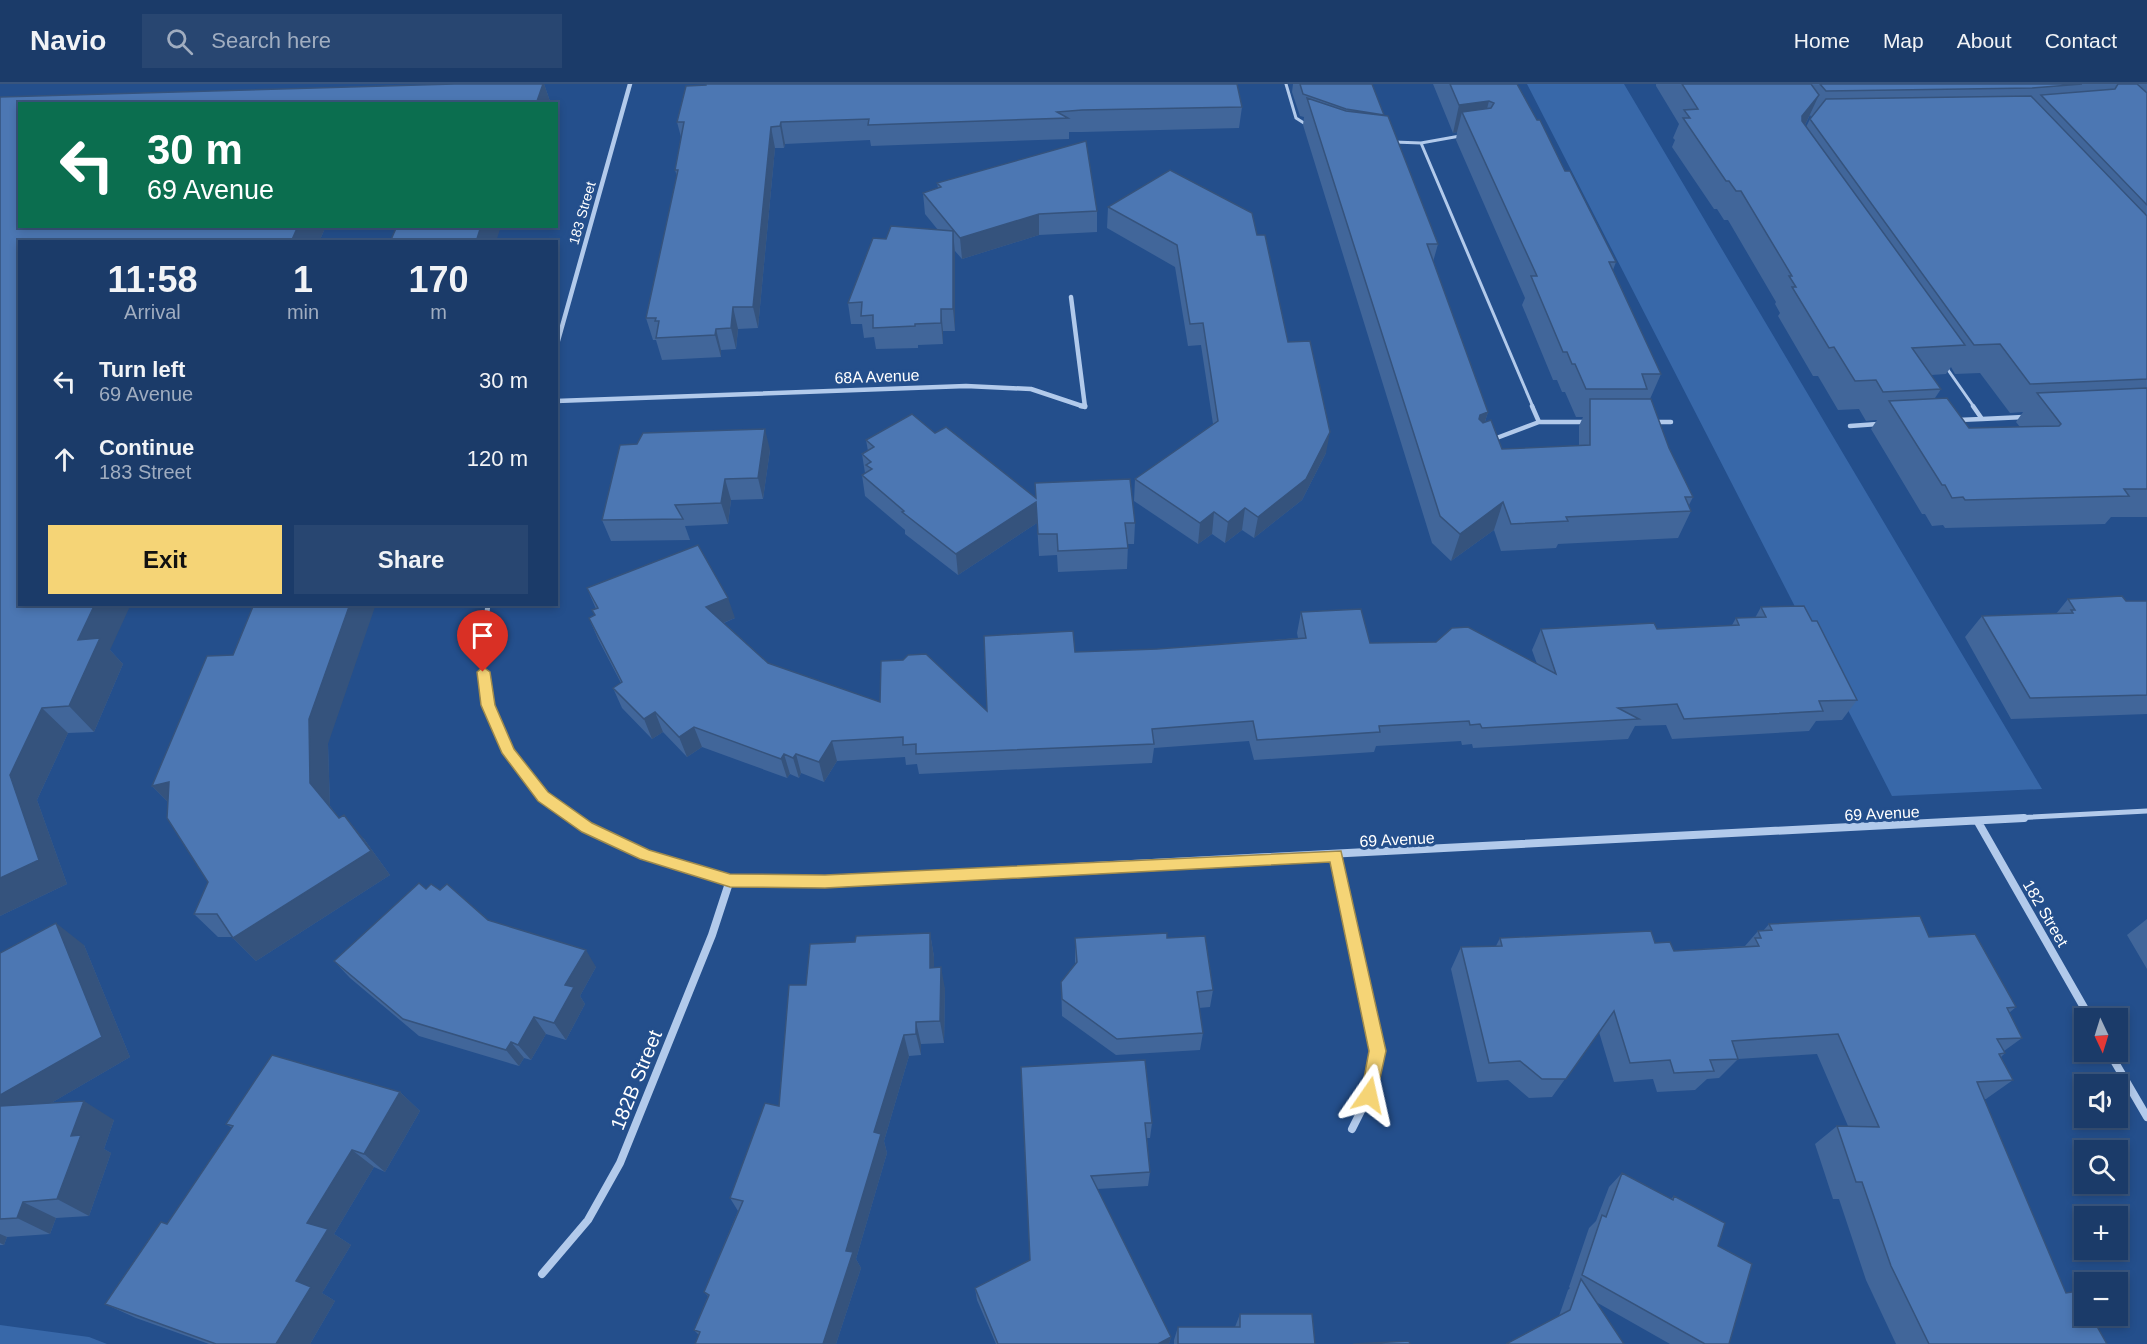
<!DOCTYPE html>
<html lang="en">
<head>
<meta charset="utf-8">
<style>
	:root { --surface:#1b3b69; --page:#284671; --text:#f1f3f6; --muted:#a0adc0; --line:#39557d; --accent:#f5d476 }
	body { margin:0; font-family:Helvetica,sans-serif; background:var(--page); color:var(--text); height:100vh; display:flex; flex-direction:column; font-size:22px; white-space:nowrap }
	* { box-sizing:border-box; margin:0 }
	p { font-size:20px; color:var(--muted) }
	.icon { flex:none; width:33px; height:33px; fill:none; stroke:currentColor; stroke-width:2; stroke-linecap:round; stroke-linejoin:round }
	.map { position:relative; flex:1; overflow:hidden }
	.drawer { position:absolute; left:18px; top:156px; width:540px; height:366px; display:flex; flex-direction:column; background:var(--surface); border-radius:0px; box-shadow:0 3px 9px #0003,0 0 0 2px var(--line) }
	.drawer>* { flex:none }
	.banner { position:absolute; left:18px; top:18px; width:540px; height:126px; border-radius:0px; box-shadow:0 3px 9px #0003,0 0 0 2px var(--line); background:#0b6e4f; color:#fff; overflow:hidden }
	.needle { width:39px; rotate:176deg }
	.fabs { position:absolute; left:2074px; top:924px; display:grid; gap:12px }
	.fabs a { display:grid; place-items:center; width:54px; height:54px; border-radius:0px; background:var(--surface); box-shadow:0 3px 9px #0003,0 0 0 2px var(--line); font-size:30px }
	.pin { position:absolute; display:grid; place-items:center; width:51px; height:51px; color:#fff; margin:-62px -26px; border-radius:50% 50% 50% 0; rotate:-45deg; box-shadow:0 0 6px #0007 }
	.pin .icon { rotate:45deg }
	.me { position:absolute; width:66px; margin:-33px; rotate:11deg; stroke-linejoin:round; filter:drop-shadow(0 0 4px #0008) }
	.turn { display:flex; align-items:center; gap:21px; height:126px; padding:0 30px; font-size:27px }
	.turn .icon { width:78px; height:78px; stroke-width:2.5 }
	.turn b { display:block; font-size:42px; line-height:51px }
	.eta { display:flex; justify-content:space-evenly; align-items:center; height:102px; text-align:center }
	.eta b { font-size:36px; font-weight:700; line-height:42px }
	.cta { display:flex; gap:12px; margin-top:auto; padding:12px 30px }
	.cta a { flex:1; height:69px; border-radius:0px; background:var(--accent); color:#111; font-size:24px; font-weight:700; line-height:69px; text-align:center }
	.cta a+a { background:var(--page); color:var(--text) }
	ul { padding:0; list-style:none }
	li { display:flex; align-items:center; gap:18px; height:78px; padding:0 30px }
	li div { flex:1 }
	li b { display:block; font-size:22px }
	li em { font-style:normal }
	header { display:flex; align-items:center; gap:36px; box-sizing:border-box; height:84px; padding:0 30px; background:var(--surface); border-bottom:2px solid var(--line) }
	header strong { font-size:28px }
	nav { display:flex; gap:33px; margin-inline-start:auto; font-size:21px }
	.search { width:420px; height:54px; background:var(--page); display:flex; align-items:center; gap:15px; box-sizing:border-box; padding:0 21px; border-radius:0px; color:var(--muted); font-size:22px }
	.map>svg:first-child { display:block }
</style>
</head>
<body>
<header>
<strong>Navio</strong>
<div class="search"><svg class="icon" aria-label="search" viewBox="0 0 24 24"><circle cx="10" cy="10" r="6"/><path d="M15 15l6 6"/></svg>Search here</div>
<nav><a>Home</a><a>Map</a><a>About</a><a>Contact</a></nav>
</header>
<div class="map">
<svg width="2147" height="1260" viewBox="0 0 2147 1260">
	<rect width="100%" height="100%" fill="#244f8c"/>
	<path fill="#3868a9" d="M1527,0H1624L2042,705L1892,712Z
		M0,1241L89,1253L107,1260H0Z"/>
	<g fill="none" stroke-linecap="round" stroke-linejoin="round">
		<path stroke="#b2caeb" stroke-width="3" d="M1286,0L1296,34L1307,41
			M1394,58L1421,59L1460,52
			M1421,59L1533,323
			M1946,283L1974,323"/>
		<path stroke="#b2caeb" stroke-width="4.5" d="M1982,335L2024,333
			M1958,336L1982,335L1973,322
			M1539,338H1587
			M1655,338H1671
			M1850,342L1878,340
			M1494,355L1539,338L1532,322"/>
		<path stroke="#b2caeb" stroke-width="4.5" d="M556,264L630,0
			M556,317L966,302L1031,305L1085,323L1071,213"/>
		<path stroke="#b2caeb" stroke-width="5" d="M1081,322H1085
			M488,520C486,537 483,554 483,571C482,640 522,698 578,735
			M1995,735L2147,727"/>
		<path stroke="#b2caeb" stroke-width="8" d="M575,734C626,768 703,797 764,799L2024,734
			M1978,738L2090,934
			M1336,772L1378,967L1369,1011L1352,1045
			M2109,968L2147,1033
			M542,1190L588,1136L620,1079L712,851L730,796"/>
	</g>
	<path fill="#41669a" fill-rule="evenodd" d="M544,0L551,20H20L326,142L319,158H20L110,566L123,580L94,648L68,649L37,716L67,800L0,832V13Z
		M1293,0H1372L1384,32L1438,160L1433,178L1488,328L1485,338L1502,365L1579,362V342L1583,333H1576L1565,308H1562L1557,296H1553L1522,221L1525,214L1456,56L1457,48L1453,49L1433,0H1517L1616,178L1613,186L1661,290L1650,315L1669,364L1693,413L1689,421L1691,427L1678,454L1558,460L1556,464L1501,467L1494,446L1451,477L1432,459L1303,41L1304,33L1300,32L1292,8Z
		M1656,0H2147V433H2111L2105,440L1945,444L1943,441L1932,442L1925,430H1922L1871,345L1877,336L1866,337L1859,325L1838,326L1818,292H1813L1778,232L1780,229L1775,220L1776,218L1728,136H1724L1717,125H1714L1672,63L1675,56L1673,54L1679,40L1656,2ZM1810,31L1811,33L1806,43L1805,41ZM1951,283L1955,290L1980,289L2010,329L2023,328L2016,338L2020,343L1969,344L1935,314L1941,305L1931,291L1946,290Z
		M686,2L1242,23L1239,44L1082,48H1069V55L871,62L870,56L785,60L784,64H775L758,244L738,245L736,265L721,266V273L662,276L656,256H653L646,234L677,92L675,86L681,53L677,38Z
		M937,99L1097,127V148L1039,151L962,175L955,167V247H943V260L918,261V264L876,265L874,253L864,254L862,240H851L848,219L886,155L938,146L925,130L923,109L938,104Z
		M1108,123L1257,151L1288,258L1326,369L1302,416L1254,454L1242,446L1225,459L1212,450L1198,460L1134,417L1135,395L1213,340L1201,261L1188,262L1175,183L1107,144Z
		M935,349L1036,414L1135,439L1134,460H1128L1127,485L1058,488L1057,471L1039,472L1037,439L958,491L905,450V446L865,412L862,391L865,389L862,370L868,367L866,356Z
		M770,366L763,415L731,416L728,440L685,442L690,456L611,457L602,436Z
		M587,504L735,534L724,539L768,579L880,618L987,627L1075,568L1157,565L1298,554L1297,549L1301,528L1370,559L1537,580L1532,566L1541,545H1657L1732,541L1736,534H1755L1761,523L1812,537L1857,616L1842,636L1816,637L1809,647L1672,655L1666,641L1635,642L1628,655L1473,664L1472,660L1462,661L1461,657L1376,662L1374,668L1254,676L1249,657L1154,664L1152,679L919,690L917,680L906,681L905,673L837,677L824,698L801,689L799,694L790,690L787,694L702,663L687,673L663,648L652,655L622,624L613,604L621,599L598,555L589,534L595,532L592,526L596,525Z
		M2068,515L2126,517H2147V630L2011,635L1965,553L1982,532L2056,530Z
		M233,571L328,660L330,722L339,734L364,755L390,791L256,877L232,853H218L194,830L208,798L168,718L152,702Z
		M426,805L488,836L596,883L580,912L585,920L566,956L546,950L531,976L524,974L519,982L419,952L350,894L334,877Z
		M2147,835V885L2127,851Z
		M1769,840L1929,853L2016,923L2009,929L2022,954L2004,967L2005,969L2001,973L2013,996L1986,1015H1984L2066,1209L2107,1260H1896L1866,1196L1839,1115H1833L1815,1060L1837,1042H1848L1817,970L1738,975L1719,994L1707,995L1695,1006L1657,1008L1653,995L1614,998L1599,948L1552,1013L1529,1014L1508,996L1477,998L1451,885L1461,863L1496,862L1500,854L1655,859L1674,867L1745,862L1758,847H1763Z
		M930,849L934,873V883L945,905L944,959L921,960V971L909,972L884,1057L887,1069L856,1175L861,1184L836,1260H695L699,1251L694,1246L708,1212L704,1208L738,1127L730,1114L779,1022L806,901L855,858Z
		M1075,854H1167L1213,906L1210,923L1199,924L1203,949L1200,966L1116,971L1062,932L1061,898L1075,880Z
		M84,861L130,973L51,1019L114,1036L104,1065L111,1069L89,1132L56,1134L50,1150L7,1153L4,1161H0V869Z
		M1021,983L1152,1039L1150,1054H1147L1150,1088L1148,1102L1097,1105L1171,1253L1169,1260H996L977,1216L975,1204L1030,1176Z
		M400,1008L420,1027L385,1088L374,1083L334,1150L351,1161L322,1209L335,1217L310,1260H209L136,1234L105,1220L167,1140L232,1044L226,1040Z
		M1622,1089L1671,1115L1674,1112L1718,1162L1729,1260H1670L1596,1218L1559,1232L1568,1206L1570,1204L1569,1203L1589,1144L1596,1137L1609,1103Z
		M1240,1230L1315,1260H1174V1256L1178,1243H1235Z"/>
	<path fill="#35537d" d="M543,0H544L551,20H536Z
		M1819,11L1806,39L1789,61L1802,32Z
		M1489,17L1482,44L1462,28L1457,48L1453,49L1459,21Z
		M781,38L785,60L784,64L780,42Z
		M771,43L775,64L758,244L753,223Z
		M1039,130V151L962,175L960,154Z
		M298,142H326L319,158H291Z
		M481,142H501L496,158H476Z
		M953,147L955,169V247L953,225Z
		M733,223L738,245L736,265L731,244Z
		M941,225L943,247V260L941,239Z
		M716,245L721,266V273L715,251Z
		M1488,328L1479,356L1472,359L1480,331Z
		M765,345L770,366L763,415L758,394Z
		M1330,348L1326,369L1302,416L1254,454L1258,433Z
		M725,395L731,416L728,440L721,419Z
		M1036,418L1037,439L958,491L956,470Z
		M1503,418L1494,446L1451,477L1460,450Z
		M1245,424L1242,446L1225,459L1228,438Z
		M1214,428L1212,450L1198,460L1200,439Z
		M728,514L735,534L713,543L706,523Z
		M95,520H131L110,566L123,580L94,648L69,622L78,556Z
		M350,520H376L328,660L330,723L310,699L309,635Z
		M42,624L68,649L37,716L67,800L0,832V794L10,691Z
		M655,628L663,648L652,655L644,635Z
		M694,643L702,663L687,673L679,653Z
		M832,657L837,677L824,698L819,678Z
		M784,670L790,690L787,694L781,675Z
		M796,670L801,689L799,694L793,674Z
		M169,698L177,727L152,702Z
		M344,731L364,755L390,791L256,877L233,854Z
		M56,839L84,861L130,973L10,1043L0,1037V1011Z
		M930,849L934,873V906L930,884Z
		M586,866L596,883L580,912L585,920L566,956L554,939L565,901Z
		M941,883L945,905L944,959L940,937Z
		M534,933L546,950L531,976L518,961Z
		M916,938L921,960V971L916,950Z
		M904,951L909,972L884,1057L887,1069L856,1175L861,1184L836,1260H823L874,1048Z
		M511,958L524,974L519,982L506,966Z
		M400,1008L420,1027L385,1088L364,1070Z
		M84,1017L114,1036L104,1065L111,1069L89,1132L57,1115L71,1052Z
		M352,1066L374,1083L334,1150L351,1161L322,1209L335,1217L310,1260H276L296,1197L307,1139Z
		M23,1118L56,1134L50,1150L17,1134Z
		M0,1150L7,1153L4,1161L0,1159Z
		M1171,1253L1169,1260H1158Z"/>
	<path fill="#4c77b3" stroke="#35537d" stroke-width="1.5" d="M454,0H543L536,20H20V142H298L291,158H20V520H95L78,556L100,554L69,622L42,624L10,691L39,776L0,794V13Z
		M706,0H1237L1242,23L1082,26L1057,28L1068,34L868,41L869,35L781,38L780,42L771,43L753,223H733L731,244L716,245L715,251L656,254L659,237H655L656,234H646L678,86H675L684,38H677L686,2L706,1Z
		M1300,0H1372L1384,31L1346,25L1303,10Z
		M1450,0H1517L1537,36H1540L1565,87H1570L1616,178H1609L1661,290H1642L1647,305H1586L1575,280H1572L1567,268H1563L1531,192H1537L1462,28L1491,24L1494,19L1489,17L1459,21Z
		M1682,0H1811L1819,11L1802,32V37L1965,261L1912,264L1941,305L1883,308L1876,296L1855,297L1834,263L1829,264L1792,203H1796L1789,192H1792L1741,107H1736L1729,97H1726L1683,34H1690L1684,26L1698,25Z
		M1820,0H2082L2032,4L1826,7Z
		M2118,0H2137L2147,9V121L2041,11L2115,5Z
		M2031,12L2147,132V295L2030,300L2000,260L1974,261L1810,35L1826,15Z
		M1307,14L1346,27L1388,32L1438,160H1427L1488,328L1480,331L1479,335L1483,339L1491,336L1502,365L1590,361V315H1651L1669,364L1693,413H1685L1691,427L1566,433L1568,437L1511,440L1503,418L1460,450L1440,432Z
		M1086,57L1097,127L1039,130L960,154L923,109L941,103L937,99Z
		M1170,86L1252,129L1257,151H1265L1288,258L1310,257L1330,348L1306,395L1258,433L1245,424L1228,438L1214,428L1200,439L1135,395L1218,337L1203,239L1190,240L1177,161L1108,123Z
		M397,142H481L476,158H390Z
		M891,142L953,147V225H941V239L915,240V242L873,244V231L861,232L862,218L848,219L873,154L886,155Z
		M2147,304V405H2124L2129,412L1965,416L1963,413L1952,414L1945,401H1942L1889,317L1947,314L1969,344L2059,342L2061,340L2037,309Z
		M912,330L935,349L946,343L1036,414L1035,399L1130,395L1135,439H1125L1128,464L1058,467L1057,450H1038L1036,418L956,470L902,428L904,427L862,391L872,385L866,381L871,378L862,370L874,363L866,356Z
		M765,345L758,394L725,395L721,419L675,421L683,435L602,436L620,361L637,360L643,349Z
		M698,461L728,514L706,523L768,579L880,618L881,577L903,576L908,571L926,570L987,627L984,552L1073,547L1075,568L1157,565L1306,554L1301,528L1361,525L1370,559L1436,558L1452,544L1468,543L1556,590L1541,545L1654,539L1657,545L1739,541L1736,534L1766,533L1761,523L1804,522L1812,537H1817L1857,616L1819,617L1823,627L1684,635L1677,620L1618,624L1639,635L1482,644L1480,640L1470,641L1469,637L1379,642L1380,648L1257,656L1253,637L1152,645L1154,660L916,670V660L903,661V653L832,657L819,678L796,670L793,674L784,670L781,675L694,643L679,653L655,628L644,635L613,604L622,598L589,534L595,531L592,526L598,524L587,504Z
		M2122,512L2126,517H2147V611L2030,614L1982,532L2073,529L2071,526H2075L2068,515Z
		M254,520H350L309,635L310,699L339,734L344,731L371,767L233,854L217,830H194L208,798L167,734L169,698L152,702L207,572L233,571Z
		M419,799L426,805L431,800L440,806L447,800L488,836L586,866L565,901L574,903L554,939L534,933L518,961L511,958L506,966L403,935L334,877Z
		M1920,832L1929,853L1975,850L2016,923L2007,924L2022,954L1997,955L2005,969L1999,970L2013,996L1977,998L2066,1209L2078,1207L2085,1220V1232H2091L2107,1260H1929L1891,1182L1862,1098H1856L1837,1042L1879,1043L1838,950L1732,957L1738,975L1710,976L1714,987L1674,989L1670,976L1630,979L1614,927L1566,995H1542L1520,977L1489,979L1461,863L1502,862L1500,854L1651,847L1655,859L1670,858L1674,867L1759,862L1755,854H1761L1758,847L1772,846L1769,840Z
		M56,839L102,953L0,1011V869Z
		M930,849V884L941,883L940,937L916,938V950L904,951L874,1048L881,1050L846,1167L853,1168L823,1260H695L700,1248L694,1246L709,1211L704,1208L743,1117L730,1114L765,1019L779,1022L789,901H806L810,860L855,858L856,852Z
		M1167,849V854L1205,852L1213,906L1197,908L1203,949L1117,955L1062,915L1061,898L1077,878L1075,854Z
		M272,971L400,1008L364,1070L352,1066L307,1139L328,1145L296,1197L311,1203L276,1260H216L105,1220L161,1138L167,1140L233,1042L226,1040Z
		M1145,976L1152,1039H1145L1150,1088L1091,1092L1171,1253L1158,1260H998L975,1204L1030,1176L1021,983Z
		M84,1017L71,1052L81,1051L57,1115L23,1118L17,1134L0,1135V1022Z
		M1622,1089L1673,1116L1674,1112L1725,1139L1718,1162L1752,1180L1729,1260H1705L1582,1191L1602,1131L1606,1133Z
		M1581,1195L1624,1260H1506L1570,1226Z
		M1240,1230H1312L1315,1260H1178V1243H1240Z
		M1409,1257L1410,1260H1353Z"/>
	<path fill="#f5d476" stroke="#9f8a4d" stroke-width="1.5" d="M483,583L490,588L495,621L514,665L548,708L592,739L649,766L730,790L825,791L1341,767L1386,967L1375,1017L1369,1019L1363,1017L1361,1011L1369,967L1330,778L825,804L730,803L640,775L582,748L538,717L502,669L481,621L477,588Z"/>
	<g text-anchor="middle" stroke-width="6" stroke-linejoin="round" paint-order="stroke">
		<g font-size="14" fill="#fff" stroke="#244f8c">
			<text transform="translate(582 129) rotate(-74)" y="5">183 Street</text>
		</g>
		<g font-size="16" fill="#fff" stroke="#244f8c">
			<text transform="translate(877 292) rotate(-2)" y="6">68A Avenue</text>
			<text transform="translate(1882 729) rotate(-3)" y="6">69 Avenue</text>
			<text transform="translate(1397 755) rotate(-3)" y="6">69 Avenue</text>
			<text transform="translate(2046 829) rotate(60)" y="6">182 Street</text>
		</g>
		<g font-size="20" fill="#fff" stroke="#244f8c">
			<text transform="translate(636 996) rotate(-68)" y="7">182B Street</text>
		</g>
	</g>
</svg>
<div class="fabs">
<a><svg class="needle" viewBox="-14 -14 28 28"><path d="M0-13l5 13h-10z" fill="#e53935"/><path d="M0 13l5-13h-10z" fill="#a0adc0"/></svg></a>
<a><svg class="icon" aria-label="sound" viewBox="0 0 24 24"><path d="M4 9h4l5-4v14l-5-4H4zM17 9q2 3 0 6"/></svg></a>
<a><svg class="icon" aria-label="search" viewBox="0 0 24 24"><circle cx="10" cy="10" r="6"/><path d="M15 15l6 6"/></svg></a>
<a>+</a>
<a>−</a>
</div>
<div class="pin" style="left:483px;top:588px;background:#d93025"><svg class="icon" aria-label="arrive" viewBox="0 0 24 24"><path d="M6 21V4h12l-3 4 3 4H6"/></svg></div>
<svg class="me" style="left:1369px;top:1011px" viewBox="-20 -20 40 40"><path d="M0-17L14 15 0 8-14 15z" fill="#f5d476" stroke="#fff" stroke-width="4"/></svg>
<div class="banner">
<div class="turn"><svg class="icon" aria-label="left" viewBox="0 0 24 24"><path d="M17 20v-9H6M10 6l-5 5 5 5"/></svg><div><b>30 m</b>69 Avenue</div></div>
</div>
<section class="drawer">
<div class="eta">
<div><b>11:58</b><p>Arrival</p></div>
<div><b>1</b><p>min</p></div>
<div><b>170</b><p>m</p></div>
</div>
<ul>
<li><svg class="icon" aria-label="left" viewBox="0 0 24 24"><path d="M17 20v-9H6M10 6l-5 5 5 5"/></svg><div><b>Turn left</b><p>69 Avenue</p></div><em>30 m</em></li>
<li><svg class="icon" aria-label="ahead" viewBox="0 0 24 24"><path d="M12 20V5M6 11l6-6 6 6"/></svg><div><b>Continue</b><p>183 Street</p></div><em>120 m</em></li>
</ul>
<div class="cta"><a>Exit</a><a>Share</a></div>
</section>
</div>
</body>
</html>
